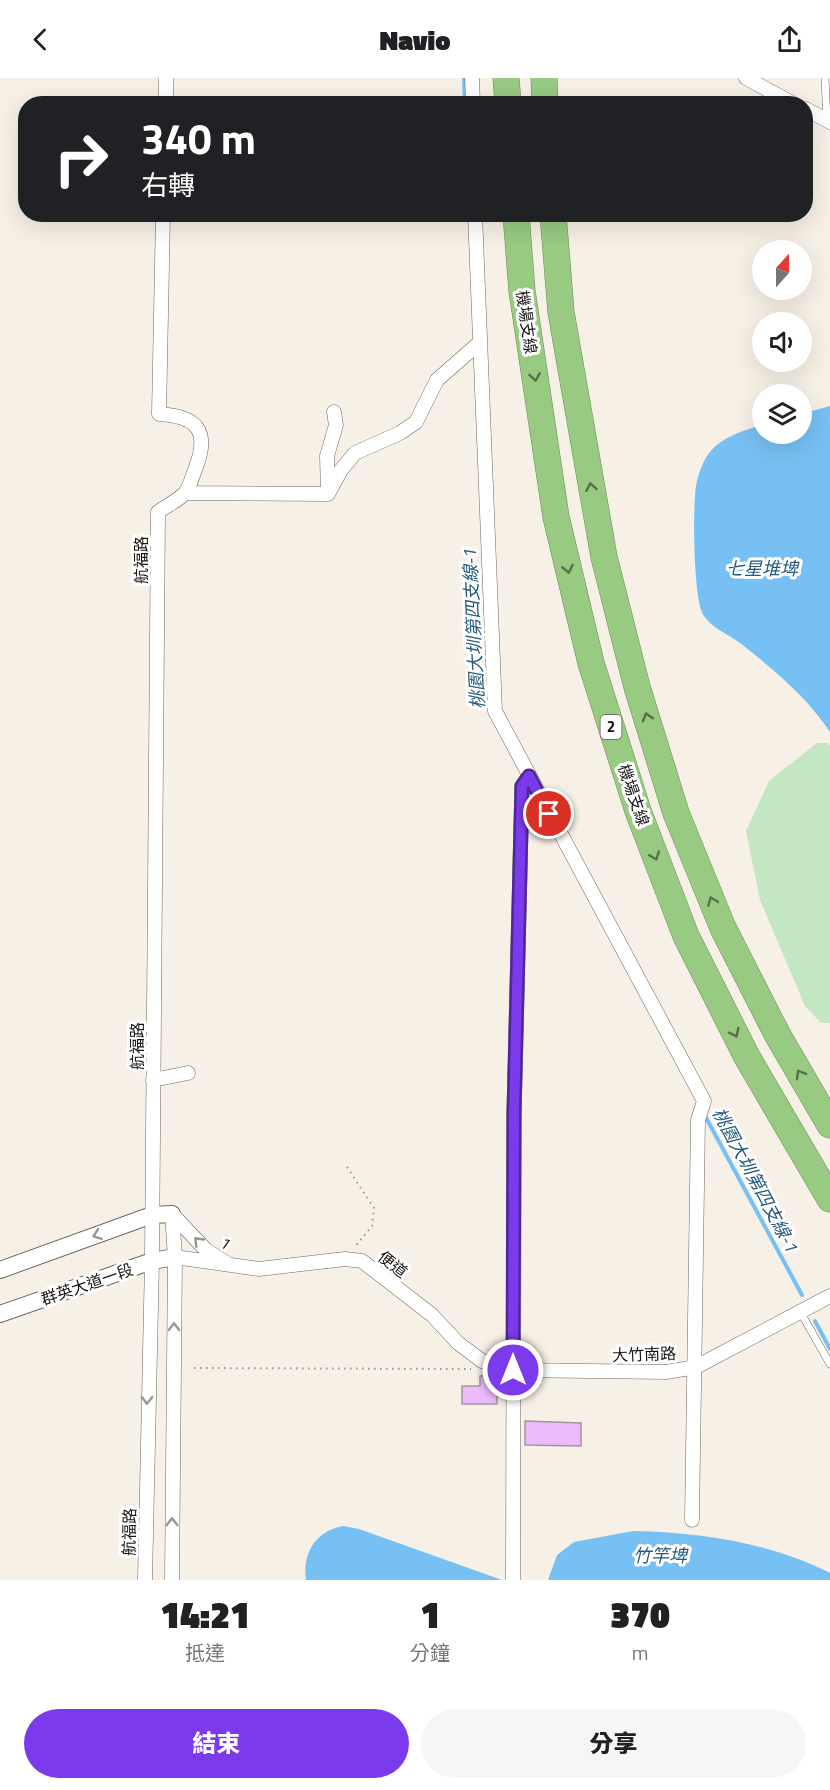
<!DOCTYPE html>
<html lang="zh-TW">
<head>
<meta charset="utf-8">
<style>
	:root { --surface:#fff; --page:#f6f6f6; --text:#202124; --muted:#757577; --accent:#7c3aed }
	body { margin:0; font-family:"Titillium Web","Noto Sans TC",sans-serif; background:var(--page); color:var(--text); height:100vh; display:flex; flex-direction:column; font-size:22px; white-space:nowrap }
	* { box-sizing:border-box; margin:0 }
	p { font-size:20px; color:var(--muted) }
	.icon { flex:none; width:33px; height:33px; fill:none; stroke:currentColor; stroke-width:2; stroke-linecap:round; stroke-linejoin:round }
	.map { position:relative; height:1502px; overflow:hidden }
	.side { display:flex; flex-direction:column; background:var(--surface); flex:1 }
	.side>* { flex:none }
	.guide { position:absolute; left:18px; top:18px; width:795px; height:126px; border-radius:24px; box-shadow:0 6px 24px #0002; background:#202124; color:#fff; overflow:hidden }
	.needle { width:39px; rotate:21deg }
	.tools { position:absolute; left:752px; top:162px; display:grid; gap:12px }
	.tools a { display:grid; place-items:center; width:60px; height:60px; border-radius:50%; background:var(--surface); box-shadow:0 6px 24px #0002; font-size:30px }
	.pin { position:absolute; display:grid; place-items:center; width:51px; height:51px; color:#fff; margin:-26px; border:3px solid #fff; border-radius:50%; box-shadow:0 2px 6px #0007 }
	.me { position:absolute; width:66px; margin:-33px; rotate:0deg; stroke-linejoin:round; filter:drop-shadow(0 0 4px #0008) }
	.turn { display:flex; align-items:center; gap:21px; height:126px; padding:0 24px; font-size:27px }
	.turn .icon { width:78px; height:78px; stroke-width:2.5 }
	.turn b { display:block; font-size:42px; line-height:51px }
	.eta { display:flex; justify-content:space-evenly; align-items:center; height:102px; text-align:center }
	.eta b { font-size:36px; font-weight:800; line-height:42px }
	.button { display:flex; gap:12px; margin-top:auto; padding:12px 24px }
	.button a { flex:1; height:69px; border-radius:36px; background:var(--accent); color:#fff; font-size:24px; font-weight:800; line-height:69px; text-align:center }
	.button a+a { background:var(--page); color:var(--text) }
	header { display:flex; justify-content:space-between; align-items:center; height:78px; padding:0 24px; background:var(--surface); font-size:27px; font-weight:800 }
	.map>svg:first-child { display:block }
</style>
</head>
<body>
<header><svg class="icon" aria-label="back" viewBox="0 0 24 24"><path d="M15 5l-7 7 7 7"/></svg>Navio<svg class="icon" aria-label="share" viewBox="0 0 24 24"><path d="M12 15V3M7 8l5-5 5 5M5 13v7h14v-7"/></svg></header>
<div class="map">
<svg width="830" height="1502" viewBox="0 0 830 1502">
	<rect width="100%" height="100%" fill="#f7f0e6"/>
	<path fill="#c2e7c2" d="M817,665H828L830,668V945H821L805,928L760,822L746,753L769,703Z"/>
	<path fill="#77c0f3" d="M830,328V654C807,619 773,591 740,565C727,555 714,552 704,538C693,525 692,421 697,403C699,395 703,384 707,378C720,359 742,353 762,347V356H801V336Z
		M344,1448L359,1451L502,1502H306C302,1474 317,1452 344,1448Z
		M633,1453C699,1454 771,1465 830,1495V1502H548L557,1477L574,1464Z"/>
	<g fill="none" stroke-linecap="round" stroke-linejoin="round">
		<path stroke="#77c0f3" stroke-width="4" d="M464,0L465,26
			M704,1036L802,1217
			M815,1243L830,1271"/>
	</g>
	<path fill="#edbafb" stroke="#9e97a0" stroke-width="1.5" d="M480,1298H497V1326H462V1308H480Z
		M525,1343L581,1345V1368L525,1367Z"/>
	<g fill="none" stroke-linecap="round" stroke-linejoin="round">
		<g stroke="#6d675f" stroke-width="8">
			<path id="service" d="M825,0L827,42
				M801,1235L830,1286"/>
		</g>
		<g stroke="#6d675f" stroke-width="15">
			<path id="minor" d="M472,0L473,26
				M746,0L794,26
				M166,26V0
				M806,31L830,44
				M475,136L495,633L704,1023L698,1042L692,1442
				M328,414L327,378L336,347L334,334
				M185,415L328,416L341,392L355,375L400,355L416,344L437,302L478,266
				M153,1002L188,995
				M172,1136L206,1172L225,1184
				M175,1179L259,1191L345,1181L362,1183L432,1237L458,1265L482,1283L513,1292L666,1294L696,1289L830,1218
				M145,1502L152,1183L158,434C166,428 179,422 185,415C190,409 193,396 196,389C210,352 196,338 159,336L163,136
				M172,1502L175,1179L172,1136
				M513,1502L514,1035L522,708L529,698"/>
		</g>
		<g stroke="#6d675f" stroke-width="18">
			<path id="tertiary" d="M0,1192L152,1137L172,1136
				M0,1236L152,1183L175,1179"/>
		</g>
		<g stroke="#6b8b5b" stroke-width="27">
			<path id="motorway" d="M506,0L508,26
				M544,0L545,26
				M516,136L522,213L556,439L591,585L638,733L686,858L747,979L830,1121
				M553,136L561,234L604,479L637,609L676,735L723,850L777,956L830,1047"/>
		</g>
		<path stroke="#99948d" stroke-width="2" stroke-dasharray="1.5 4.5" stroke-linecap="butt" d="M347,1089L374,1130L372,1148L354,1170
			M194,1290L471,1291"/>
		<use href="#service" stroke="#fff" stroke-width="7"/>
		<use href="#minor" stroke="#fff" stroke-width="14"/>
		<use href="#tertiary" stroke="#fff" stroke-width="16"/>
		<use href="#motorway" stroke="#98ca82" stroke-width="26"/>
	</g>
	<defs><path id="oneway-chevron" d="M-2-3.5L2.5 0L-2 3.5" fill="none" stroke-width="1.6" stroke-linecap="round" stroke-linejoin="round" transform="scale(1.5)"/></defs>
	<g stroke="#58704a">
		<use href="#oneway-chevron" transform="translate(535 299) rotate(81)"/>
		<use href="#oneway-chevron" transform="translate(591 409) rotate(-100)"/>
		<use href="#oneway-chevron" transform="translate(568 491) rotate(77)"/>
		<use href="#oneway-chevron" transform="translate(647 639) rotate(-107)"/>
		<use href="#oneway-chevron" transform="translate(655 778) rotate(69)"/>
		<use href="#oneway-chevron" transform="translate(712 823) rotate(-112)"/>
		<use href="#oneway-chevron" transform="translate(735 955) rotate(63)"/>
		<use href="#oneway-chevron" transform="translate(800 996) rotate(-120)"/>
	</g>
	<g stroke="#979694">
		<use href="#oneway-chevron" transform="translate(97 1157) rotate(160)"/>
		<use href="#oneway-chevron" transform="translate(198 1163) rotate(-134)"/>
		<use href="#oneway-chevron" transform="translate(174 1249) rotate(-90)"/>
		<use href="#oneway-chevron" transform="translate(147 1322) rotate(91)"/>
		<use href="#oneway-chevron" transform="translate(172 1444) rotate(-90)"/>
	</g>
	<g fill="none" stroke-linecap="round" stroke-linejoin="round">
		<g stroke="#51269a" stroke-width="15">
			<path id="route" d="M513,1292L514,1035L522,708L529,698L549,736"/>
		</g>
		<use href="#route" stroke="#7c3aed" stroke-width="10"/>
	</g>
	<g text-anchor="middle" stroke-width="6" stroke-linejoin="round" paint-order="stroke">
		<rect fill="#fff" stroke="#5d5b59" stroke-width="1.5" x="600.5" y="637" width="21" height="24" rx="4.5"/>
		<g font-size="15" font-weight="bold" fill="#171512">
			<text x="611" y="654">2</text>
		</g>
		<g font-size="16" fill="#171512" stroke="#fff">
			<text transform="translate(527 244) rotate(82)" y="6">機場支線</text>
			<text transform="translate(141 482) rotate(-90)" y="6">航福路</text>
			<text transform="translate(634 717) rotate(71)" y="6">機場支線</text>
			<text transform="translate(137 968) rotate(-90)" y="6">航福路</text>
			<text transform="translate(226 1165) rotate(36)" y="6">1</text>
			<text transform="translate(393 1186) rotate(38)" y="6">便道</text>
			<text transform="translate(87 1206) rotate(-19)" y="6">群英大道一段</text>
			<text transform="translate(644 1276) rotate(-2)" y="6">大竹南路</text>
			<text transform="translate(129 1454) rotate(-89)" y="6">航福路</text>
		</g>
		<g font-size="18" font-style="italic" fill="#265b7e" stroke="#fff">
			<text x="762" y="497">七星堆埤</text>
			<text transform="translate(474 551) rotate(-93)" y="6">桃園大圳第四支線-1</text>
			<text transform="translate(755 1102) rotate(62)" y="6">桃園大圳第四支線-1</text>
			<text x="660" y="1484">竹竿埤</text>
		</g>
	</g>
</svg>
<div class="tools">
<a><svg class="needle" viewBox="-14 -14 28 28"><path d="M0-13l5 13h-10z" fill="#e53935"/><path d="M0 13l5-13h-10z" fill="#757577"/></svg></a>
<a><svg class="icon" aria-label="sound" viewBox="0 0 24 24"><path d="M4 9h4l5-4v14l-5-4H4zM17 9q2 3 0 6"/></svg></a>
<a><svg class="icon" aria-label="layers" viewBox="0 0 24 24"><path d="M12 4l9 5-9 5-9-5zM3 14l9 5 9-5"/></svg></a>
</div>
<div class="pin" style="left:549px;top:736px;background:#d93025"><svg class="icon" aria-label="arrive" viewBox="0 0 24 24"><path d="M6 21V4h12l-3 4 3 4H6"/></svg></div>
<svg class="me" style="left:513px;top:1292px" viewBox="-20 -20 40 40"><circle r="17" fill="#7c3aed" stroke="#fff" stroke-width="3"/><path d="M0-11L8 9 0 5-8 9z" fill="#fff"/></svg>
<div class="guide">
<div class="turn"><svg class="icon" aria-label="right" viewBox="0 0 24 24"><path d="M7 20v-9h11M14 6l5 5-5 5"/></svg><div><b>340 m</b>右轉</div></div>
</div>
</div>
<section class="side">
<div class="eta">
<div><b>14:21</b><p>抵達</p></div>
<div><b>1</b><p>分鐘</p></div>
<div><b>370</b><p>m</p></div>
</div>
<div class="button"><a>結束</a><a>分享</a></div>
</section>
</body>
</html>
